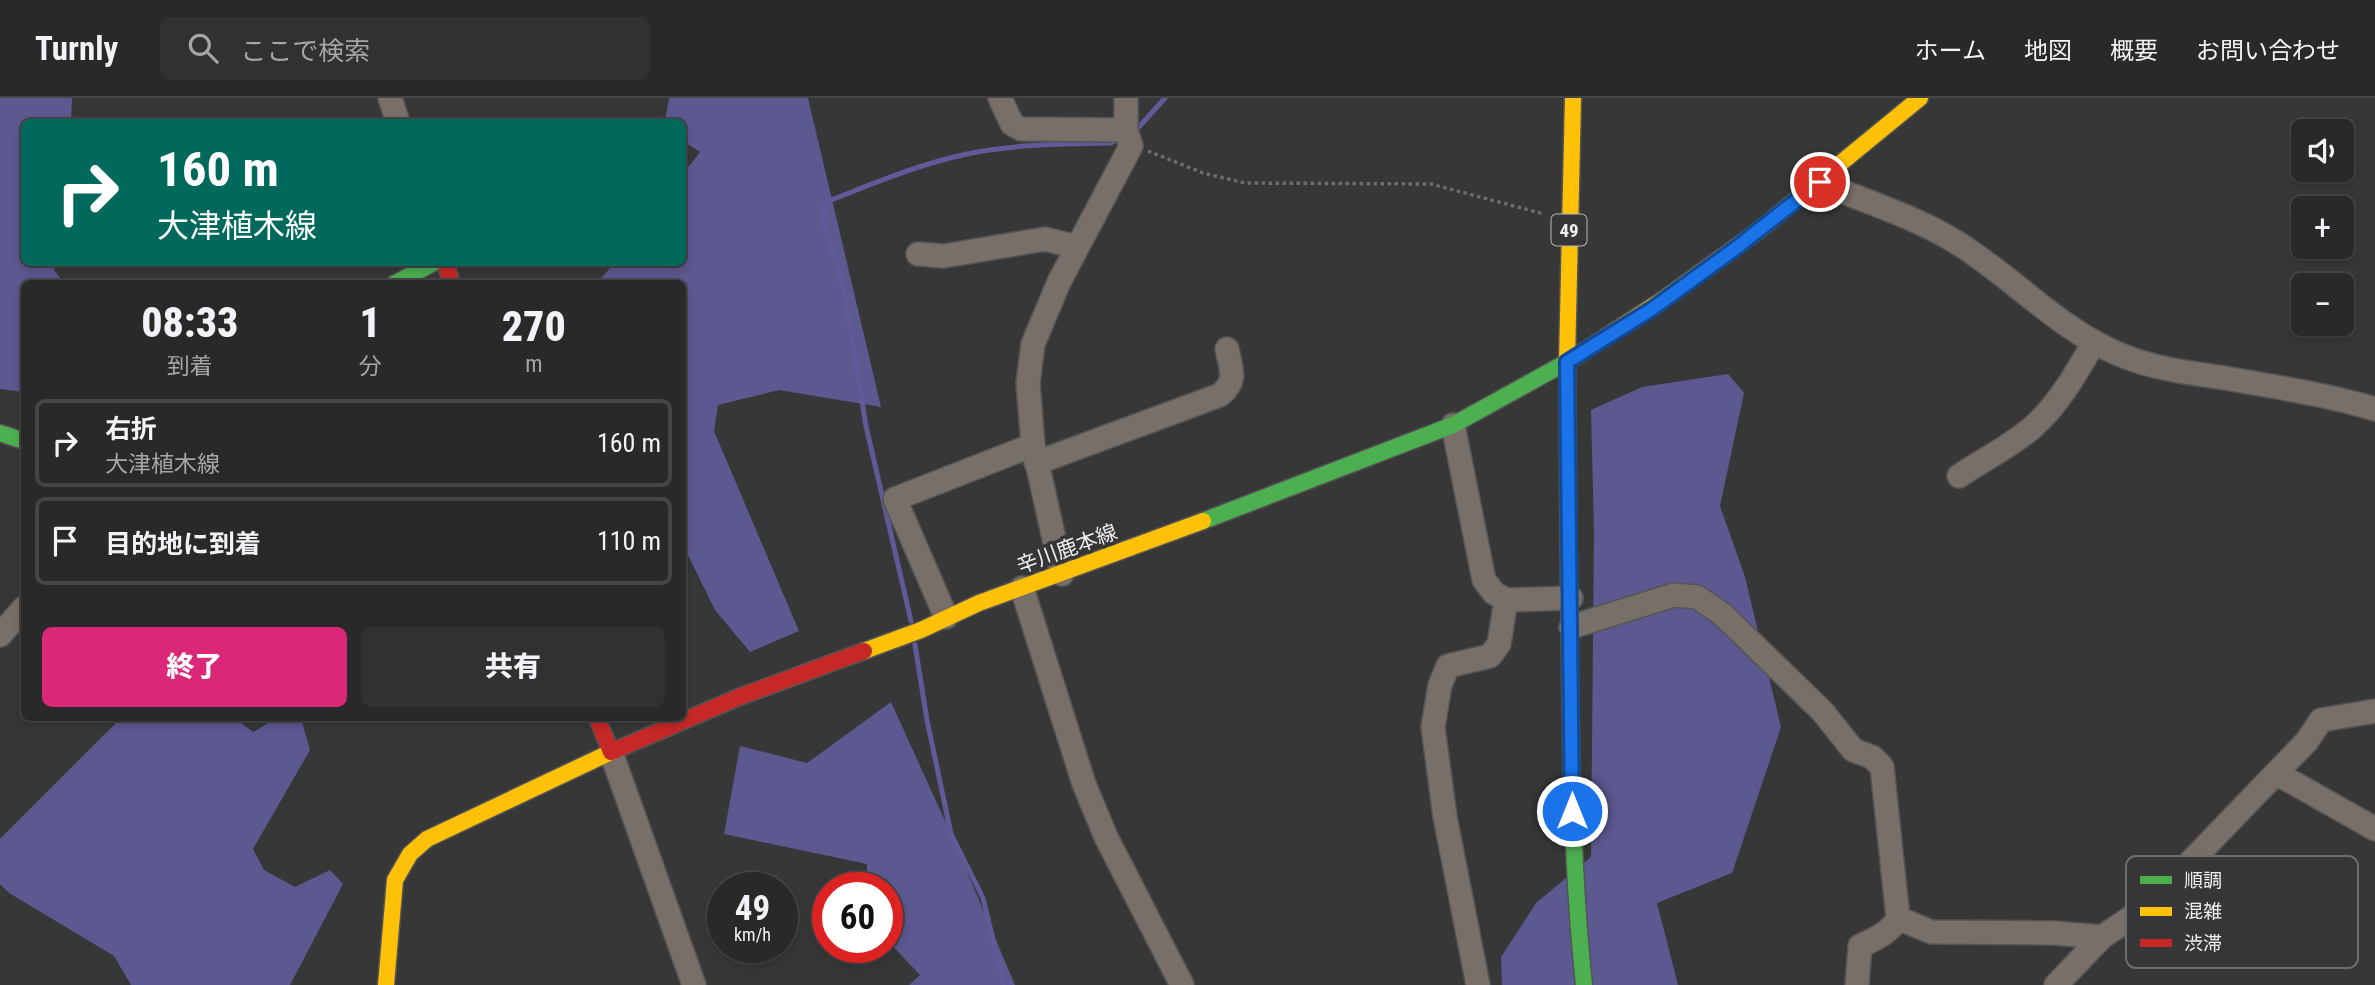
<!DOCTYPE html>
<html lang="ja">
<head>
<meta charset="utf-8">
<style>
	:root { --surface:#29292a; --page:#313132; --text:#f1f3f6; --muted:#a5a6a8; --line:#454547; --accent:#db2777 }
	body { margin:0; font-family:"Roboto Condensed","Noto Sans JP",sans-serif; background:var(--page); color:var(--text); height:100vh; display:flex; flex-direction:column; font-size:26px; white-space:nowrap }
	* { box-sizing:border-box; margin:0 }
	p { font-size:23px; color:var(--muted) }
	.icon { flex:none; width:38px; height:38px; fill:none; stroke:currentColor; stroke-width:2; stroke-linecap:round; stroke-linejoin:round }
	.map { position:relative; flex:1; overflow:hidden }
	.side { position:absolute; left:21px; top:182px; width:665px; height:441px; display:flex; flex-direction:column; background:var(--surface); border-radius:10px; box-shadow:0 4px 10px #0003,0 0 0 2px var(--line) }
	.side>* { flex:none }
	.banner { position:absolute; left:21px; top:21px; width:665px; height:147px; border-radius:10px; box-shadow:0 4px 10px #0003,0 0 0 2px var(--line); background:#00695c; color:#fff; overflow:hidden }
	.fabs { position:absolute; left:2291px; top:21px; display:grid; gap:14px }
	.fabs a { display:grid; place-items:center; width:63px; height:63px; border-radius:10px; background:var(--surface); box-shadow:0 4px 10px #0003,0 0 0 2px var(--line); font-size:35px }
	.speed { position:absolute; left:707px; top:774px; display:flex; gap:14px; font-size:35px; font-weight:700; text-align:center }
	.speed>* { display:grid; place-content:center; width:91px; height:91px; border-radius:50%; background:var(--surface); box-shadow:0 4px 10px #0003,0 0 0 2px var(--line); line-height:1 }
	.speed small { font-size:18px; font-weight:400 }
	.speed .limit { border:10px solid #d22; background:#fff; color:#111 }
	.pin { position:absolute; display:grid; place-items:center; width:60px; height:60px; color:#fff; margin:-30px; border:4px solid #fff; border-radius:50%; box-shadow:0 2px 7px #0007 }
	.me { position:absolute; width:77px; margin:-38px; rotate:0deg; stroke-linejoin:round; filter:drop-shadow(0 0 5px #0008) }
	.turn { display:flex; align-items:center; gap:24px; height:147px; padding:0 21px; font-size:32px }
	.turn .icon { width:91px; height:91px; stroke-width:2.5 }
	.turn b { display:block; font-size:49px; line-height:60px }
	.eta { display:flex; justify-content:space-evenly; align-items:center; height:119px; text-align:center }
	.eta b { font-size:42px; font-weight:800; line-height:49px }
	.action { display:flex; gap:14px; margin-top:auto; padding:14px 21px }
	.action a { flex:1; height:80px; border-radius:10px; background:var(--accent); color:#fff; font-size:28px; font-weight:800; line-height:80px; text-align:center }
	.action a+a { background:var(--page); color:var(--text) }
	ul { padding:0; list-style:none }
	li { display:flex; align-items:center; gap:21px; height:88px; margin:0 14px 10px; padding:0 7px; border:4px solid var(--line); border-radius:10px }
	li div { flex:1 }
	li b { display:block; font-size:26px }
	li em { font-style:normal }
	header { display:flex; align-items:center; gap:42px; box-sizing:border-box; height:98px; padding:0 35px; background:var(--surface); border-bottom:2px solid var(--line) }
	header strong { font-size:33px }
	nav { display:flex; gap:38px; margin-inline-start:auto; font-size:24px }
	.search { width:490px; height:63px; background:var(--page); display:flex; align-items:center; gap:18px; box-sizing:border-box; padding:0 24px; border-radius:10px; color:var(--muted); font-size:26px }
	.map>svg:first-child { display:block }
</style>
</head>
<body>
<header>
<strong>Turnly</strong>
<div class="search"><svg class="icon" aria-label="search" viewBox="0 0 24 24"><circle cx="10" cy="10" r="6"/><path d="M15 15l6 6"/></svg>ここで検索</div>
<nav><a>ホーム</a><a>地図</a><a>概要</a><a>お問い合わせ</a></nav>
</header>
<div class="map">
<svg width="2375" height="887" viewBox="0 0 2375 887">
	<rect width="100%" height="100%" fill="#373738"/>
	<path fill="#5c5890" d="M0,0H72L71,24H24V164L55,165L54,172L64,185L24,186V294L0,291Z
		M669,0H808L881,309L779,292L718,307L714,333L799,533L750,554L715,512L683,447L682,186H603L600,182L614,165L682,164L683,76L700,54L683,43L682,24H665Z
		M1728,276L1744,295L1720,408L1745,479L1781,629L1732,775L1657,805L1678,887H1502L1501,859L1536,805L1591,759L1594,433L1591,312L1642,289Z
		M891,604L951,736L1015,887H909L920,877L887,842V789H866L867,766L724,736L740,648L807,665Z
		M121,620H235L253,634L277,620H301L310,652L253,751L264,772L295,789L330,772L343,786L290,887H131L114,858L9,795L0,786V741Z"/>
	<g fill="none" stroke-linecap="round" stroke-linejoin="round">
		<path stroke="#605b98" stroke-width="5" d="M1133,32L1139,29L1165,0
			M911,523L866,328L844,191L822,122L826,104C872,86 919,66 967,56C1014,46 1064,46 1111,45L1119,41
			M915,547L927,622L951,736L983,800L1004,887"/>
		<g stroke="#545455" stroke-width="26">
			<path id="street" d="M390,0L398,24
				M1000,0L1012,26L1021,31L1126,32
				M1820,84C1865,104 1914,118 1956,144C2013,179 2059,232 2121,257C2154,271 2190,275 2225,280C2275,289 2325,296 2375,311
				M918,156L944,158L1045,141L1077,149
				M1453,327L1484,482L1494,495L1506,502L1571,500
				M1036,365L1220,297C1238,282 1231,272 1227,251
				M1959,378C1983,362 2011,348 2033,329C2059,306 2077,274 2094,244
				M1062,476L1033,347L1028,285L1033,246L1059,184L1131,48L1126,32V0
				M1022,490L1084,686L1106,739L1182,887
				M946,519L895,401L1033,347
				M1571,529L1674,497L1697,499L1722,516L1823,614L1853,652L1872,659L1882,669L1898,820L1931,834L2054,835L2102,839
				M0,537L24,510
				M611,654L694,887
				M2276,675L2375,731
				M1478,887L1445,719L1433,629L1440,587L1448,568L1490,558L1499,546L1506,502
				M1857,887L1860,848C1875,841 1890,835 1898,820
				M2056,887L2102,839L2148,808L2307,643L2321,622L2375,613"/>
		</g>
		<g stroke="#545455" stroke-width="19">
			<path id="fast" d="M394,186L435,164
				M0,335L24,343
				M1203,423L1453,327L1567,264
				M1569,488C1571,621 1570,754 1584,887"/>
		</g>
		<g stroke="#545455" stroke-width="19">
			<path id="slow" d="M1567,264L1664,201L1758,133L1920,0
				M1569,488L1567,264L1573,0
				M864,553L921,532L979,505L1203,423
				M386,887L395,782L410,756L427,741L611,654"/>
		</g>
		<g stroke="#545455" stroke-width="19">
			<path id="jam" d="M445,164L452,186
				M597,620L611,654L739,599L864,553"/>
		</g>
		<path stroke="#706c69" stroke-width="3.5" stroke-dasharray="3.5 3.5" stroke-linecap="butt" d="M1148,53L1203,75L1245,85L1431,86L1544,116"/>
		<use href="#street" stroke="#776f68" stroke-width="23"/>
		<use href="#fast" stroke="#4caf50" stroke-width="16"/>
		<use href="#slow" stroke="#ffc107" stroke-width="16"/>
		<use href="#jam" stroke="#c62828" stroke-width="16"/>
	</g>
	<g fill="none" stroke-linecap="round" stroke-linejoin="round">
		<g stroke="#114b97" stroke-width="18">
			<path id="route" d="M1572,713L1567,264L1652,211L1736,150L1820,84"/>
		</g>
		<use href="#route" stroke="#1a73e8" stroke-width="12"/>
	</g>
	<g text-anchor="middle" stroke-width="7" stroke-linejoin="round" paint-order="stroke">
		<rect fill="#363639" stroke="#b7b7b9" stroke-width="2" x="1551.5" y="116.5" width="35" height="31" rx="5"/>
		<g font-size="19" font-weight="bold" fill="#eeeef0">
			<text x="1569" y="139">49</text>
		</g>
		<g font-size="21" fill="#eeeef0" stroke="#363639">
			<text transform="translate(1067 451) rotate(-20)" y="7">辛川鹿本線</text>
		</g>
	</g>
	<rect x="2126" y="758" width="232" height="112" rx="10" fill="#363639" stroke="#6d6d70" stroke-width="2"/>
	<rect x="2140" y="778" width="32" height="8" fill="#4caf50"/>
	<rect x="2140" y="809" width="32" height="9" fill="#ffc107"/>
	<rect x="2140" y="841" width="32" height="8" fill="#c62828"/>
	<g font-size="19" fill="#eeeef0">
		<text x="2184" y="789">順調</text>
		<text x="2184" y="820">混雑</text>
		<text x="2184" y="852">渋滞</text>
	</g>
</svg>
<div class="fabs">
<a><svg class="icon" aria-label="sound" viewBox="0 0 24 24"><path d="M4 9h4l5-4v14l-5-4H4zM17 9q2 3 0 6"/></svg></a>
<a>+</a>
<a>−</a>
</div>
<div class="speed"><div>49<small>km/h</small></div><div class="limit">60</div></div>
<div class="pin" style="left:1820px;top:84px;background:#d93025"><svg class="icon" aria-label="arrive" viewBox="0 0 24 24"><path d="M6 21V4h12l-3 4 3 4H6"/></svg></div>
<svg class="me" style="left:1572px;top:713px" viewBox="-20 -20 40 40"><circle r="17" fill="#1a73e8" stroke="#fff" stroke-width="3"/><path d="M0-11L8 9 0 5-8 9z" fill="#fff"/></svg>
<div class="banner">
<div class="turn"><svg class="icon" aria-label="right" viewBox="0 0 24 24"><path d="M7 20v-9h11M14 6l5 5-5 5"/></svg><div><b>160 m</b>大津植木線</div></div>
</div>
<section class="side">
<div class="eta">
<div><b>08:33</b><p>到着</p></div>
<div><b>1</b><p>分</p></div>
<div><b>270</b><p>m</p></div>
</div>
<ul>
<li><svg class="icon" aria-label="right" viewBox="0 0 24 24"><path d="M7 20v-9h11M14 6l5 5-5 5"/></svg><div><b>右折</b><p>大津植木線</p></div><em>160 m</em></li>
<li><svg class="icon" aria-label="arrive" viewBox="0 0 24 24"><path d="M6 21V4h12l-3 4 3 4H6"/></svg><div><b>目的地に到着</b></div><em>110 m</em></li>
</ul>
<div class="action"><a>終了</a><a>共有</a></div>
</section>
</div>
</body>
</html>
